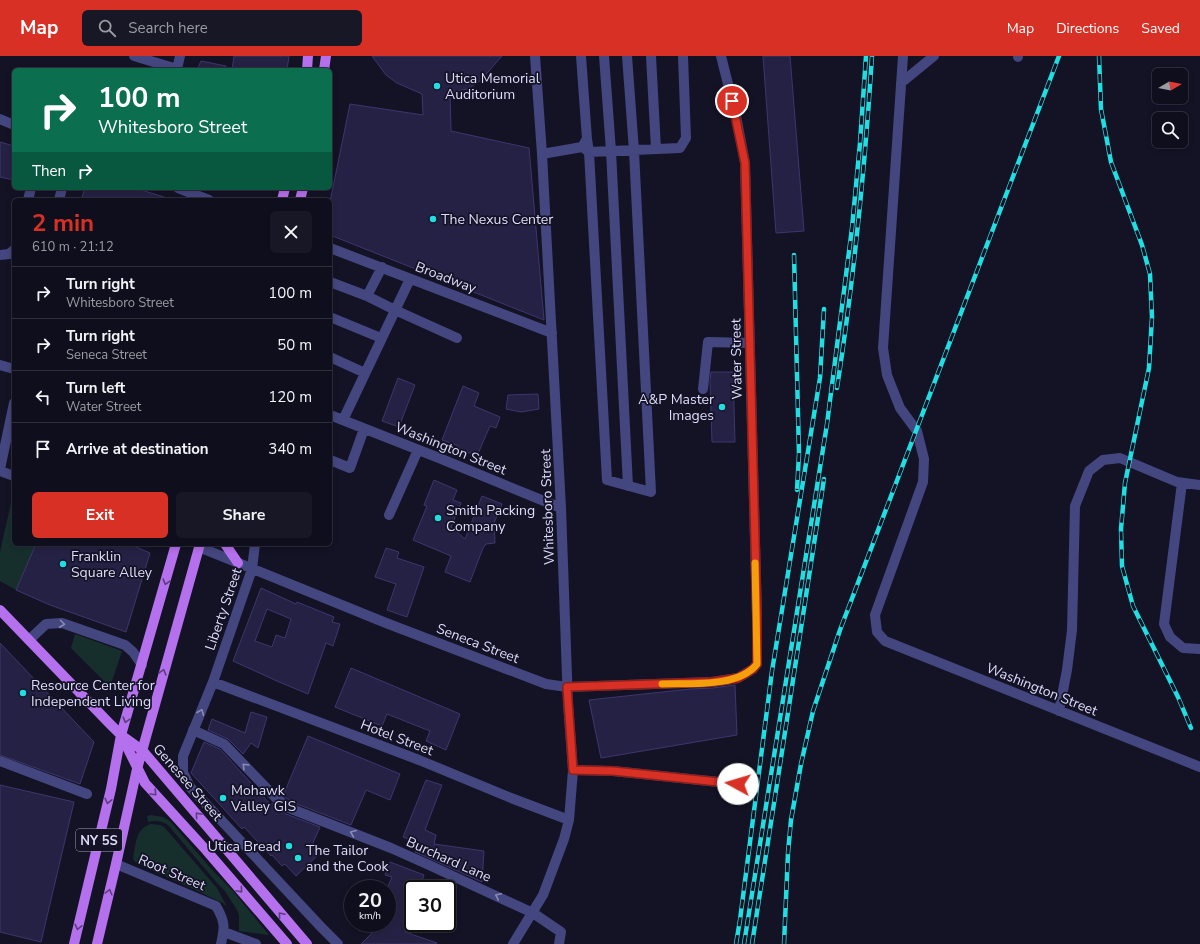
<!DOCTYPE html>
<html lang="en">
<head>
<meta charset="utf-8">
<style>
	:root { --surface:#0f0e1c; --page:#181725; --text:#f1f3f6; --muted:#9b9ca3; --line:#2f2e3b; --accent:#d93025 }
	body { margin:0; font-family:"Nunito Sans",sans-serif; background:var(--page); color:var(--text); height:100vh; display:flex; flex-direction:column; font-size:15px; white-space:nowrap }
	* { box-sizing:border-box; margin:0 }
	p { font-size:13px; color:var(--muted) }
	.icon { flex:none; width:22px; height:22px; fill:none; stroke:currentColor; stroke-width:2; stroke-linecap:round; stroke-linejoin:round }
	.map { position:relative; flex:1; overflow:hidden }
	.sheet { position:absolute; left:12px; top:142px; width:320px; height:348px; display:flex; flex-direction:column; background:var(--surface); border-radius:6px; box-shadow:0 2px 6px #0003,0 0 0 1px var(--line) }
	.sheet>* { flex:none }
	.top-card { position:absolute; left:12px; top:12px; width:320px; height:122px; border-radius:6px; box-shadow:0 2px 6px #0003,0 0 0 1px var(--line); background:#0b6e4f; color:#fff; overflow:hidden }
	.needle { width:26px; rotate:80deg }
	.tools { position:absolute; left:1152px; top:12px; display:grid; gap:8px }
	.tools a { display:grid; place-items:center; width:36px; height:36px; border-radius:6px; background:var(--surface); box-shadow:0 2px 6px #0003,0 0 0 1px var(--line); font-size:20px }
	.speed { position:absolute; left:344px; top:824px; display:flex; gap:8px; font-size:20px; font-weight:700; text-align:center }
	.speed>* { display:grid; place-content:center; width:52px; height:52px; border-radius:50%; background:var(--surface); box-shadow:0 2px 6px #0003,0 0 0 1px var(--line); line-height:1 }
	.speed small { font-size:10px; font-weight:400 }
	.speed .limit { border:2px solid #111; border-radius:6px; background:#fff; color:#111 }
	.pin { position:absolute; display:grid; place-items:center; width:34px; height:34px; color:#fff; margin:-17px; border:2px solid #fff; border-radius:50%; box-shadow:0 1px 4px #0007 }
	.me { position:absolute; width:44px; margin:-22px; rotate:276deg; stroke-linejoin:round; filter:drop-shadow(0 0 3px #0008) }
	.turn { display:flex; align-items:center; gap:14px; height:84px; padding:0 20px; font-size:18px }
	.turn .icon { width:52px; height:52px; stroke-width:2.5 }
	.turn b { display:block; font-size:28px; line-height:34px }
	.then { display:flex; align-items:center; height:38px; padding:0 20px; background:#0003; gap:8px; font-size:15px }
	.round { display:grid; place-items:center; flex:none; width:42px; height:42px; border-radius:6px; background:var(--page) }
	.overview { display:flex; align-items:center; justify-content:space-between; height:68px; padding:0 20px }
	h1 { font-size:24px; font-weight:700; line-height:30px; color:var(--accent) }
	.action { display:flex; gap:8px; margin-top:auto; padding:8px 20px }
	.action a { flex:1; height:46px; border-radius:6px; background:var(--accent); color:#fff; font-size:16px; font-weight:700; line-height:46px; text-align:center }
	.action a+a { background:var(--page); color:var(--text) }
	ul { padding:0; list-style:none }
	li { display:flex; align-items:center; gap:12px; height:52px; padding:0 20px; border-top:1px solid var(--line) }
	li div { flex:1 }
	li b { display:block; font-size:15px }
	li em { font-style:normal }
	header { display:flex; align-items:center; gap:24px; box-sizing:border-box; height:56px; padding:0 20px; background:var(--accent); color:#fff }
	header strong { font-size:19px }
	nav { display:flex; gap:22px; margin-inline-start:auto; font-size:14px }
	.search { width:280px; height:36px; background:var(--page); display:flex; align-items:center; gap:10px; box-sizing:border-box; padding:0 14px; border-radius:6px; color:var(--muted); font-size:15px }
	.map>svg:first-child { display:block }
</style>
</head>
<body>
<header>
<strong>Map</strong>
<div class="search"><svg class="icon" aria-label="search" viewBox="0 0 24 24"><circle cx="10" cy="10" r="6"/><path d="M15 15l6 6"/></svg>Search here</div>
<nav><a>Map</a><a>Directions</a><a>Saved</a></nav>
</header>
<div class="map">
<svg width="1200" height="888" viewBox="0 0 1200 888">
	<rect width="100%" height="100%" fill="#141326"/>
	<path fill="#162f2c" d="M13,438L14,488H36L16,534L0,525V496Z
		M75,578L122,595L110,631L71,592Z
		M151,759L163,761L171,766L212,814L233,835L269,879L239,875V859L237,854L225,835L217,827L168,769C162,765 156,764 148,766L147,760Z
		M151,768L160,769L164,771L217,832L227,851L223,847L135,806L133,803C136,788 135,773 151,768Z"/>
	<path fill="#252144" stroke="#3d366d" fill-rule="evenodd" d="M234,0H289L287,14H232Z
		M372,0H502L481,24L468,33L450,36L451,75L529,92L544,264L330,179V146L350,48L423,59L422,38L397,27L386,19Z
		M763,0H790L804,175L776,177Z
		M201,5L226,10V14H197Z
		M0,86L14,90V124L0,121Z
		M85,132H135L167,142L166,144H91L82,141Z
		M711,316H733L735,386H712L710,326Z
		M398,322L415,329L399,371L382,365Z
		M463,330L479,337L474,350L500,361L496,372L490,370L477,400L458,392L459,390L442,384Z
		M538,338L539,353L521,356L506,353L508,339Z
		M434,424L457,434L453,444L461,447L451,471L465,483L482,440L502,448L494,467L495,487L486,488L483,492L470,526L445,516L451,500L413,484L427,450L424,449Z
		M36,488H129L150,497L126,576L50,549L16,534Z
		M386,492L399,496L397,502L424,511L407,561L387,554L396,528L375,521Z
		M261,532L296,548L297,546L334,561L332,566L340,568L333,590L326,587L308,638L277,625L233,605ZM267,553L291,563L285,582L276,579L272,591L255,585Z
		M0,587L94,686L80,728L0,699Z
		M351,612L460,658L446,694L426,685L430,675L387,658L382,670L335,651Z
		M735,629L737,679L601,702L589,644L690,633L713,632Z
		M251,656L267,661L258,692L251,687L243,698L228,683L208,674L212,663L245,677Z
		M308,680L400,718L390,744L366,734L351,769L292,746L283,740Z
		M204,686L220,693L271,749L272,747L286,758L320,771L312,789L319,798L296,820L285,808L282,810L272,799L271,800L244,771L242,773L191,717Z
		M426,724L442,729L425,774L436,779L434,788L484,795L482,826L415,796L418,787L403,781Z
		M0,729L74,746L41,886L0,876Z
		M390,806L424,819L419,833H413V853L405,876L437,887L436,888H361L382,867H387V833L392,821L385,819Z"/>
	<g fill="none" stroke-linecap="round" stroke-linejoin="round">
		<path stroke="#44467f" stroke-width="10" d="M134,0L177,13L180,0
			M604,0L611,95L628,430
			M651,0L656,93
			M903,0L883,292L887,319L900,352L917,375L924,403L923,426L875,559L877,576L885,585L1200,711
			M1018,1V0
			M901,27L934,0
			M0,63L14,69
			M587,83L589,96L607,424L651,436L634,95L627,0
			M585,93L589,96L680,92L686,82L683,0
			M542,98L582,91L587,83L581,0
			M178,132L209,144
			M28,144L31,132
			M59,144L62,132
			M330,192L552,277
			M0,199L9,198L14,194
			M330,226L367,240L382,211
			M367,240L395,254L457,282
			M330,261L381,282
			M330,301L365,317
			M0,309L14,313
			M703,333L708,286L750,287
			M330,359L439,402L561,452
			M343,364L410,223
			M330,404L350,412L364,373
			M0,413L14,347
			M0,415L14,420
			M1182,427L1164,568L1170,581L1183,592L1200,593
			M389,459L418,394
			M255,488L252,513L213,626L183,700V716L190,731L321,871L338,888
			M199,491L386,567L546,628L567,631L712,626L738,622L753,613L757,608V561L745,107L736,60L721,0
			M29,584L46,568L62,567L125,589L133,596L142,609
			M213,626L419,704L511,742L569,764
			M1059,655L1067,614L1072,574L1075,450L1089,415L1103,404L1120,402L1177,426L1200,429
			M193,674L224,688L276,742L289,752L391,792L429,809L533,857L561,876L559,888
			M0,705L87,738
			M573,714L613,715L738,728
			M116,808L216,850C225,865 225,871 221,888
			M224,876L256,888
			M513,888L543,839L564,783L569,764L573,714L568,648L561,452L542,98L535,0"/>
		<path stroke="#b570ed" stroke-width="10" d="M307,14L308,0
			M324,14L326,0
			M282,144L285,132
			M300,144L303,132
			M225,488L238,507
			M0,554L108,666L121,679L142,694L307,888
			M122,681L145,727L206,794L287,888
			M74,888L111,733L121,679L176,488
			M97,888L116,808L137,713L200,488"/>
		<g stroke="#20dfe3" stroke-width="4.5">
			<path id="rail" d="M1099,0L1101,53L1111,106L1142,189L1150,218L1152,261L1149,312L1125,427L1121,473L1122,510L1133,550L1178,641L1191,672
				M794,199L799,398L797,434
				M837,332C854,222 865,111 872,0
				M736,888L740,864L772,615L820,322L824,253
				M744,888L827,368L852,172L860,87L866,0
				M752,888L777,728L824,423
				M784,888L788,797L791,764L801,708L813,655L840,574L1059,0"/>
		</g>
		<use href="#rail" stroke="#141326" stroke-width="3" stroke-dasharray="9" stroke-linecap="butt"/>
	</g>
	<defs><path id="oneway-chevron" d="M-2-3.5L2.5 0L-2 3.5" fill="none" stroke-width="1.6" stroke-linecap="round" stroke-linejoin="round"/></defs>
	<g stroke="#5c3d80">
		<use href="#oneway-chevron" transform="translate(166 526) rotate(106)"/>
		<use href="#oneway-chevron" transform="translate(163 616) rotate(-74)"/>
		<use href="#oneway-chevron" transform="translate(126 664) rotate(106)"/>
		<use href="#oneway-chevron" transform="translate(154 737) rotate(47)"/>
		<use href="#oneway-chevron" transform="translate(108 745) rotate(103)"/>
		<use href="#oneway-chevron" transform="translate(198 759) rotate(-131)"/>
		<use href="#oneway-chevron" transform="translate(240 834) rotate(49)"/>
		<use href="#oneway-chevron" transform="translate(109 836) rotate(-76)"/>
		<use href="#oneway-chevron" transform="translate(281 859) rotate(-130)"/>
		<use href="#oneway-chevron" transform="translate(78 871) rotate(103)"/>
	</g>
	<g stroke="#898ab7">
		<use href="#oneway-chevron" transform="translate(62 568) rotate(7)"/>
		<use href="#oneway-chevron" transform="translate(201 656) rotate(-68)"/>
		<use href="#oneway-chevron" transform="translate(245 710) rotate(-135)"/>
		<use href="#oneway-chevron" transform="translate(353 777) rotate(-158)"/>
		<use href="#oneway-chevron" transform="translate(498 840) rotate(-155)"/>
	</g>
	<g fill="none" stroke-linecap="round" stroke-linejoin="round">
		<g stroke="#8d1f18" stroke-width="10">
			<path id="route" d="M732,45L745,107L757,561V608L753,613L738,622L712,626L567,631L573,714L613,715L738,728"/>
		</g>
		<use href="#route" stroke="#d93025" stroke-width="7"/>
		<path stroke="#f59e0b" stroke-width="7" d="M662,628C690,627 738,632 757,608L755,507"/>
	</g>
	<g fill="#20dfe3" stroke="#141326" stroke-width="1.5">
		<circle cx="437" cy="30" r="4"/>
		<circle cx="433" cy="163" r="4"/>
		<circle cx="722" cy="351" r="4"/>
		<circle cx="438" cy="462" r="4"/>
		<circle cx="63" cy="508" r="4"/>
		<circle cx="23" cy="637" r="4"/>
		<circle cx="223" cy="742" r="4"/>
		<circle cx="289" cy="790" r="4"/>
		<circle cx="298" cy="802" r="4"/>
	</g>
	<g text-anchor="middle" stroke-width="3.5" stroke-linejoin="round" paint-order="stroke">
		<rect fill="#141326" stroke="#a1a0bb" stroke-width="1" x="76" y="773" width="46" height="22" rx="3"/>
		<g font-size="13" font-weight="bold" fill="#dddcfb">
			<text x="99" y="789">NY 5S</text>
		</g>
		<g font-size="14" fill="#dddcfb" stroke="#141326" text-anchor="start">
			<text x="445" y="27">Utica Memorial<tspan x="445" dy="16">Auditorium</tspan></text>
			<text x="441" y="168">The Nexus Center</text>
			<text x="714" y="348" text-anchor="end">A&amp;P Master<tspan x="714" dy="16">Images</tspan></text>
			<text x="446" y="459">Smith Packing<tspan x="446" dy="16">Company</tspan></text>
			<text x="71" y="505">Franklin<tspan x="71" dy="16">Square Alley</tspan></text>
			<text x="31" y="634">Resource Center for<tspan x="31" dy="16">Independent Living</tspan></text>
			<text x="231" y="739">Mohawk<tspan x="231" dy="16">Valley GIS</tspan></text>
			<text x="281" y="795" text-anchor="end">Utica Bread</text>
			<text x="306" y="799">The Tailor<tspan x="306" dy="16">and the Cook</tspan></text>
		</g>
		<g font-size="14" fill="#dddcfb" stroke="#141326">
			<text transform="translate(446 221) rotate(21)" y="5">Broadway</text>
			<text transform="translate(736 303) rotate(-91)" y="5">Water Street</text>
			<text transform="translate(451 392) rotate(22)" y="5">Washington Street</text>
			<text transform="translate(547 451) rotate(-92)" y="5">Whitesboro Street</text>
			<text transform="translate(223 553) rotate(-71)" y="5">Liberty Street</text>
			<text transform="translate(478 587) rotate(21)" y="5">Seneca Street</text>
			<text transform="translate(1042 633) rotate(22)" y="5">Washington Street</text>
			<text transform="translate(397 681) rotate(21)" y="5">Hotel Street</text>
			<text transform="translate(188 726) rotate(49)" y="5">Genesee Street</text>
			<text transform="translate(449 803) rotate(24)" y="5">Burchard Lane</text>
			<text transform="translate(172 816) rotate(23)" y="5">Root Street</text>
		</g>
	</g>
</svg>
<div class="tools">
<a><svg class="needle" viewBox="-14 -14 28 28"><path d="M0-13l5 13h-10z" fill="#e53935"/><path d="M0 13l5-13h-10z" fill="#9b9ca3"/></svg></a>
<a><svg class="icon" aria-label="search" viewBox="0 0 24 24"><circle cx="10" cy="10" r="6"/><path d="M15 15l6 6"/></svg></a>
</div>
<div class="speed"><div>20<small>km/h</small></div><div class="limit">30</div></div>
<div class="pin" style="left:732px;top:45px;background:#d93025"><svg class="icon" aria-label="arrive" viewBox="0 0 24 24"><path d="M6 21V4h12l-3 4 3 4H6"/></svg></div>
<svg class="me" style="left:738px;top:728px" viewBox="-20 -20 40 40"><circle r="19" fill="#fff"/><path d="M0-13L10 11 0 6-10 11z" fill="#d93025"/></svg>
<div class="top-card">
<div class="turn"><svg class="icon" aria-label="right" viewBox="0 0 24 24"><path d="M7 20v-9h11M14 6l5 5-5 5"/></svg><div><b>100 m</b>Whitesboro Street</div></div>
<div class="then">Then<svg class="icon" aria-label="right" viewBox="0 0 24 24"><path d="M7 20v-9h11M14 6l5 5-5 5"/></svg></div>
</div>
<section class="sheet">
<div class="overview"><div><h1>2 min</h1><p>610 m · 21:12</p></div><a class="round"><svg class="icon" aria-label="close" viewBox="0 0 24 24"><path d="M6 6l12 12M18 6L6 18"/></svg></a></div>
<ul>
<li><svg class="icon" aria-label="right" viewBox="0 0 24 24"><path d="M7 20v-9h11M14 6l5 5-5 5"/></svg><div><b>Turn right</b><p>Whitesboro Street</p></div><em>100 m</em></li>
<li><svg class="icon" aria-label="right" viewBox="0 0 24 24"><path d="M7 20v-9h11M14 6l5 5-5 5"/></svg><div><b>Turn right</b><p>Seneca Street</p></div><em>50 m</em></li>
<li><svg class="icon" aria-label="left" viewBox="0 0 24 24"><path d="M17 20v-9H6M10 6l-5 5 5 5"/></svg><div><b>Turn left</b><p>Water Street</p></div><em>120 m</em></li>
<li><svg class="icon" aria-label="arrive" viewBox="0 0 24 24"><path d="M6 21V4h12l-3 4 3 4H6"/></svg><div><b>Arrive at destination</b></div><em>340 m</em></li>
</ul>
<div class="action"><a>Exit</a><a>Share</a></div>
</section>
</div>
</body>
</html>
